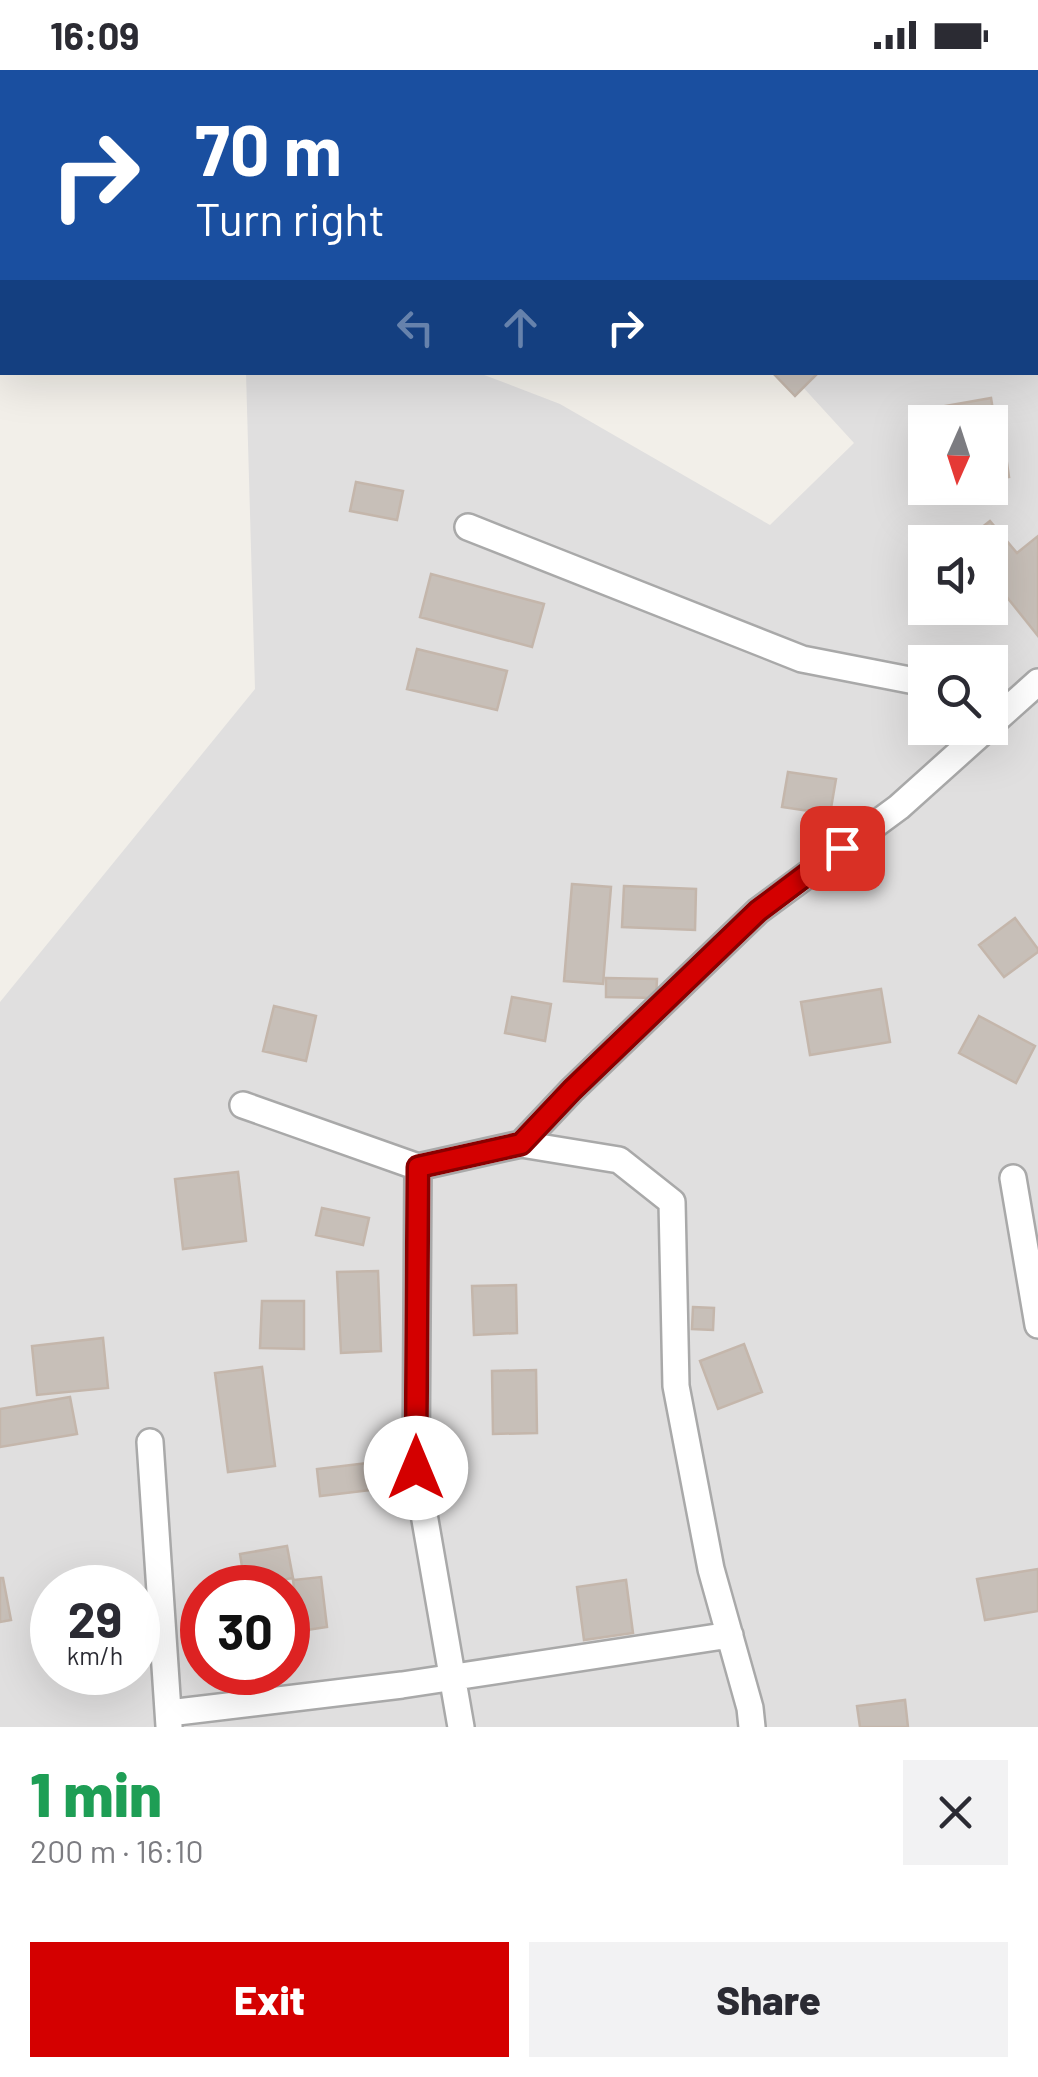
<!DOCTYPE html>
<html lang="en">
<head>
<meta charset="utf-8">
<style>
	:root { --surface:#fff; --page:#f2f2f3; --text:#2b2b33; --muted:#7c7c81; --accent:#d40000 }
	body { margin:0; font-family:Barlow,sans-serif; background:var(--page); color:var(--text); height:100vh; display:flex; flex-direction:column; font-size:38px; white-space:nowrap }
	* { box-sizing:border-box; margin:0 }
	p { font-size:32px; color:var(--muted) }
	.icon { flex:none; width:55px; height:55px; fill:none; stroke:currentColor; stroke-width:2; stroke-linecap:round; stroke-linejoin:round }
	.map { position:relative; height:1657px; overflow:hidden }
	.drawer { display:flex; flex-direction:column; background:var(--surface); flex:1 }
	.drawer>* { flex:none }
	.top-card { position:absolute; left:0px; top:0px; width:1040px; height:305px; box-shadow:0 10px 40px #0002; background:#1a4fa0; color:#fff; overflow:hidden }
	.needle { width:65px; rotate:183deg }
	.fabs { position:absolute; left:908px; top:335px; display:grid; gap:20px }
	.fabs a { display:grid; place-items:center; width:100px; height:100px; border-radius:0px; background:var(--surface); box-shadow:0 10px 40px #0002; font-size:50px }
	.speed { position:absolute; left:30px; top:1495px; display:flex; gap:20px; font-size:50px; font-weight:700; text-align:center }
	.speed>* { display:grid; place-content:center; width:130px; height:130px; border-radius:50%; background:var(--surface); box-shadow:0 10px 40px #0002; line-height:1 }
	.speed small { font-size:25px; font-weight:400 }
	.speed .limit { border:15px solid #d22; background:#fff; color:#111 }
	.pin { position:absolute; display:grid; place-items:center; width:85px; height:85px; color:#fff; margin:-42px; border-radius:20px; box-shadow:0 5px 15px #0006 }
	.me { position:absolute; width:110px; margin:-55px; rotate:0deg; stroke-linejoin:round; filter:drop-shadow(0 0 8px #0008) }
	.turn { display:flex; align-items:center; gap:35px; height:210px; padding:0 30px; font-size:45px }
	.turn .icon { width:130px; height:130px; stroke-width:2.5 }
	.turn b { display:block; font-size:70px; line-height:85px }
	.lanes { display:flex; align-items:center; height:95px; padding:0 30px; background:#0003; justify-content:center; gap:50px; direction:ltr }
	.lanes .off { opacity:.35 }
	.round { display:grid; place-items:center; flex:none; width:105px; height:105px; border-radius:0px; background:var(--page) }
	.summary { display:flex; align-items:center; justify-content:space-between; height:170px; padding:0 30px }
	h1 { font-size:60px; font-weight:800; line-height:75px; color:#1e9e55 }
	.action { display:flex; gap:20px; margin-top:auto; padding:20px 30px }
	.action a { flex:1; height:115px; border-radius:0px; background:var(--accent); color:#fff; font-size:40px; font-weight:800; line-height:115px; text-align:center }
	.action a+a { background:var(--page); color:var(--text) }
	.status { display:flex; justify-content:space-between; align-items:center; height:70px; padding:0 50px; background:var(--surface); direction:ltr }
	.status svg { height:28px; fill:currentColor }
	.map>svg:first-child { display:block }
</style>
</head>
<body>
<div class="status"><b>16:09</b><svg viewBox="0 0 49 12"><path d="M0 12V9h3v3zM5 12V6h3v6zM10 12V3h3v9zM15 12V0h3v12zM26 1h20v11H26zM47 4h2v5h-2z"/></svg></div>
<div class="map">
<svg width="1038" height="1657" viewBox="0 0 1038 1657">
	<rect width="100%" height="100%" fill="#f2efe9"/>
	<path fill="#e0dfdf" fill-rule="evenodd" d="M678,0H1038V1657H0V932L255,619L246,303H479L560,334L770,455L854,373L790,303L1038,302V2H678ZM925,352H990V418H925ZM925,472H990V538H925ZM925,592H990V658H925ZM52,1518H138V1602H52ZM202,1518H288V1602H202Z"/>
	<path fill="#c7bfb8" stroke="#c4b6ab" stroke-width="2.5" d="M772,302H819L795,326Z
		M991,328L994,346L969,349V352H937L934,338Z
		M1005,379L1009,407L990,410V382Z
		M356,412L403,421L397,450L350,441Z
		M990,451L1017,483L1038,466V566L990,506V472H963Z
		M431,504L544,534L532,577L420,547Z
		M417,579L507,601L497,640L407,619Z
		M788,702L836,709L830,744L782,737Z
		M572,814L611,817L603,914L564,911Z
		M624,816L696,819L695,860L622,857Z
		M1015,848L1038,879V882L1004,907L979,875Z
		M606,908L657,909L656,928L606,927Z
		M881,919L890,972L810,985L801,932Z
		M512,927L551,934L545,971L505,963Z
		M274,936L316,946L306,991L263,981Z
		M979,946L1035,976L1016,1013L959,983Z
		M238,1102L246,1171L183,1179L175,1109Z
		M322,1138L369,1148L363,1175L316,1165Z
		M378,1201L381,1281L341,1283L337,1202Z
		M516,1215L517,1263L474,1265L472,1216Z
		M262,1231H304V1279L260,1278Z
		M693,1237L714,1238L713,1260L692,1259Z
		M103,1268L108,1318L37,1325L32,1276Z
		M744,1274L762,1322L718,1339L700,1291Z
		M262,1297L275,1396L228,1402L215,1303Z
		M536,1300L537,1363L493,1364L492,1301Z
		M70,1327L77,1364L0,1377V1339Z
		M385,1391L388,1418L320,1426L317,1399Z
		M287,1476L293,1508L245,1516L240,1484Z
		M1038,1499V1541L985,1550L977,1509Z
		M321,1507L327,1557L300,1561L293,1510Z
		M0,1508H3L11,1550L0,1552Z
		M626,1510L633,1563L584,1570L577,1517Z
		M905,1630L908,1657H860L857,1636Z"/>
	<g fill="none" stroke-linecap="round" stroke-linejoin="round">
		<g stroke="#a9a9a9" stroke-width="30">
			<path id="minor" d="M468,457L802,589L925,613
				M990,655L1038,612
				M243,1035L418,1097L521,1074
				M418,1097L416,1398L461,1657
				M1013,1108L1038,1255
				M150,1372L169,1656
				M169,1643L402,1615L730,1565
				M752,1657L750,1638L711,1499L676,1316L672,1132L619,1090L521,1074L572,1020L758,841L899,737L987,658"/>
		</g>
		<use href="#minor" stroke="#fff" stroke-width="25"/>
	</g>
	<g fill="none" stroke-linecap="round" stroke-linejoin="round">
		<g stroke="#8a0000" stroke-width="25">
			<path id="route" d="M416,1398L418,1097L521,1074L572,1020L758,841L842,778"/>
		</g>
		<use href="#route" stroke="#d40000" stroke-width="18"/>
	</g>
</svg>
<div class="fabs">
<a><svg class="needle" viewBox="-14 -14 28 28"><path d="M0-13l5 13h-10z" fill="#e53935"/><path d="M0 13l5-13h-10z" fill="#7c7c81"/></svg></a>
<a><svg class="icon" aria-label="sound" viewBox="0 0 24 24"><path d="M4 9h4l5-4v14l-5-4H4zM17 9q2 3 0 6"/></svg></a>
<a><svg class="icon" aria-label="search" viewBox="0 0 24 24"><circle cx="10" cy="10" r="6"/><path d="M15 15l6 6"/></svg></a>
</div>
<div class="speed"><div>29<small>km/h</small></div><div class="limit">30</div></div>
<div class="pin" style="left:842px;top:778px;background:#d93025"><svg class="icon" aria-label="arrive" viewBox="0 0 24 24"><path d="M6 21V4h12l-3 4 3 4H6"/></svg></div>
<svg class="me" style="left:416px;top:1398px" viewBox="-20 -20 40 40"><circle r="19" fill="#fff"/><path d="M0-13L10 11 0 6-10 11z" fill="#d40000"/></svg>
<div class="top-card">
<div class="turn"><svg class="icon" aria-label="right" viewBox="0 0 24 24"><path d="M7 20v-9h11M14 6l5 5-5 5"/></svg><div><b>70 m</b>Turn right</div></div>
<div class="lanes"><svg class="icon off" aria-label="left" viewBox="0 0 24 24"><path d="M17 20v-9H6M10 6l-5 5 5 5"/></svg><svg class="icon off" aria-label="ahead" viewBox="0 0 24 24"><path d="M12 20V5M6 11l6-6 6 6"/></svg><svg class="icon" aria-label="right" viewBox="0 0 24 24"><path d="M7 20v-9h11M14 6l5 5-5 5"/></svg></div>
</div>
</div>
<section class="drawer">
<div class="summary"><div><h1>1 min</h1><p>200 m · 16:10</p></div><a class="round"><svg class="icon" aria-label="close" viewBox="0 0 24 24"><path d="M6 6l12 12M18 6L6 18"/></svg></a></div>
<div class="action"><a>Exit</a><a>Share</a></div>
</section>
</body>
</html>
